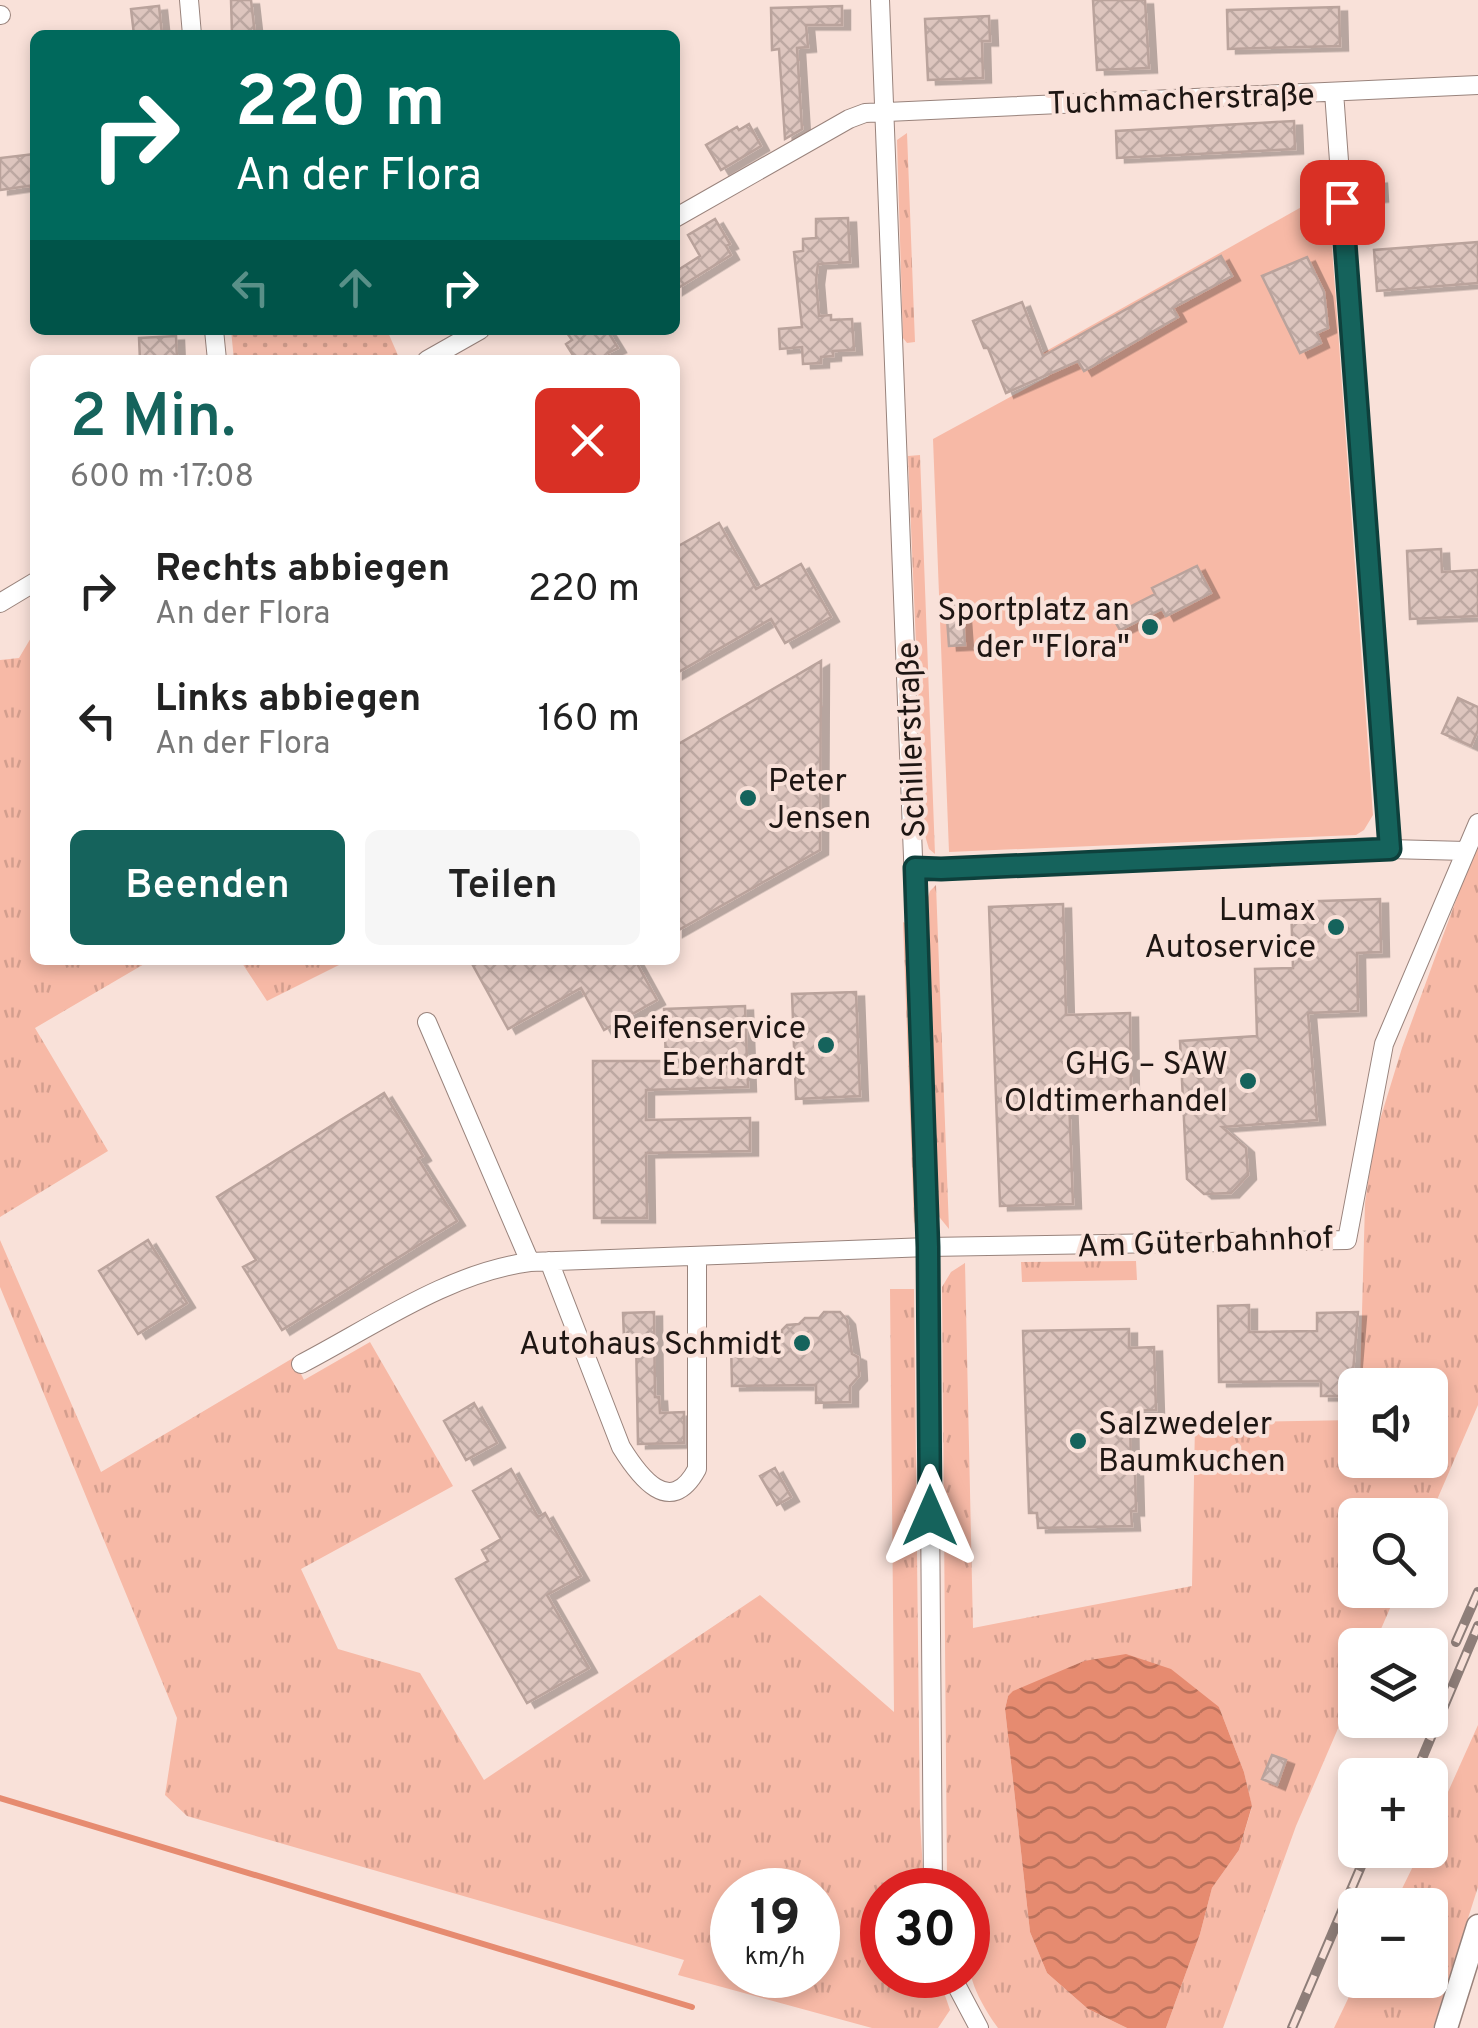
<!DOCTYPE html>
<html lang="de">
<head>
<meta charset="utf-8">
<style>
	:root { --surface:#fff; --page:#f6f6f6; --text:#222; --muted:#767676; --accent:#15635c }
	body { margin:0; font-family:Overpass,sans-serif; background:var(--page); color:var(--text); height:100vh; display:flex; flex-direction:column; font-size:38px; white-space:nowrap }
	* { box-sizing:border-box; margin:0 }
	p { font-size:32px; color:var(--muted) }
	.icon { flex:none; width:55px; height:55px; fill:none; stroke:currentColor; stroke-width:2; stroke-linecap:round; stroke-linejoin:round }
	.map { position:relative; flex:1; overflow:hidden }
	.side { position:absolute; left:30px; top:355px; width:650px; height:610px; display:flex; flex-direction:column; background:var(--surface); border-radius:15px; box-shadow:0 5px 15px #0003 }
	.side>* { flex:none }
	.hud { position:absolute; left:30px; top:30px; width:650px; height:305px; border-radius:15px; box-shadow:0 5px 15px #0003; background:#00695c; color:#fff; overflow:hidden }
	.fabs { position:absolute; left:1338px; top:1368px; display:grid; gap:20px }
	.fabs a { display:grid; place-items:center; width:110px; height:110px; border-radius:15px; background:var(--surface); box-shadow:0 5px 15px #0003; font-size:50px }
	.speed { position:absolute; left:710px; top:1868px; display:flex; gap:20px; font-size:50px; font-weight:700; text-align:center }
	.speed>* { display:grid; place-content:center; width:130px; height:130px; border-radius:50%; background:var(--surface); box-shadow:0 5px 15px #0003; line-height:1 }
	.speed small { font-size:25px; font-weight:400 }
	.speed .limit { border:15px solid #d22; background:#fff; color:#111 }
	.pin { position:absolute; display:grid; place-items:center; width:85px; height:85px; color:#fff; margin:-42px; border-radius:20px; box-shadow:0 5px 15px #0006 }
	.me { position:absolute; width:110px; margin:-55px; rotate:0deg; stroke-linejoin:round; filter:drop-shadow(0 0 8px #0008) }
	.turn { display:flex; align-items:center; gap:35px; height:210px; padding:0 40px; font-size:45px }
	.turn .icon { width:130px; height:130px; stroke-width:2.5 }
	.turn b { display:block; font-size:70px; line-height:85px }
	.lanes { display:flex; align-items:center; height:95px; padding:0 40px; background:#0003; justify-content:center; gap:50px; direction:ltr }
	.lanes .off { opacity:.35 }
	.round { display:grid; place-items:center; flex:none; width:105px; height:105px; border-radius:15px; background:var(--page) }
	.overview { display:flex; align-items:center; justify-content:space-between; height:170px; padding:0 40px }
	h1 { font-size:60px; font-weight:600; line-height:75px; color:var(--accent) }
	.button { display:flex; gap:20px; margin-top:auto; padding:20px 40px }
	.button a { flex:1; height:115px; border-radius:15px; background:var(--accent); color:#fff; font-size:40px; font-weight:600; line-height:115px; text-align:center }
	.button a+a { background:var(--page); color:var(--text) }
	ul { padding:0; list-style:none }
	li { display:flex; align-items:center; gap:30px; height:130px; padding:0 40px }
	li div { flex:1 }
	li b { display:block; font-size:38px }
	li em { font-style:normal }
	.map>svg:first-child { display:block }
</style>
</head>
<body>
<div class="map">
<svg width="1478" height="2028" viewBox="0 0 1478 2028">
	<defs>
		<pattern id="grass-tufts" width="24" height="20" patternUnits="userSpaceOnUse" patternTransform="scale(2.5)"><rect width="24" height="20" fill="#f7b9a6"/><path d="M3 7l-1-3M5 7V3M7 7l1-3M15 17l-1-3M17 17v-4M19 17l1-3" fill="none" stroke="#d39e8e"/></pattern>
		<pattern id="park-dots" width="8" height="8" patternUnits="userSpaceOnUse" patternTransform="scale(2.5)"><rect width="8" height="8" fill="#f7b9a6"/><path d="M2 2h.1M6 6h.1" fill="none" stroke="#d39e8e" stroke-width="1.8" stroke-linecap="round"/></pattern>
		<pattern id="water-waves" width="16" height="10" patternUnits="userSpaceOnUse" patternTransform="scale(2.5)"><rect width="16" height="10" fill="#e68b70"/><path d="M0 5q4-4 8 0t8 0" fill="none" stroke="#ba715b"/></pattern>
		<pattern id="building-cross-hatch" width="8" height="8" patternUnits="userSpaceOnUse" patternTransform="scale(2.5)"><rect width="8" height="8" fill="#ddc5be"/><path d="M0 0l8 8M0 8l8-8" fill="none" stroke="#bda8a2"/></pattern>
		<filter id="shadow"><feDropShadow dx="8" dy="4.5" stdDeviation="0" flood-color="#0004"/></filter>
	</defs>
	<rect width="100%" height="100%" fill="#f9e1d9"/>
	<path fill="url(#grass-tufts)" fill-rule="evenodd" d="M907,133L915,342L907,343L903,338L897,140Z
		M920,455L935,854L929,849L924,832L908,456Z
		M35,631V960H151L35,1028L108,1151L0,1217V660L19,658Z
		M1478,840V1405L1430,1516L1355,1515V1590H1398L1374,1645H1355V1689L1296,1826L1223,2028H1166L1200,1934L1212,1888L1239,1850L1252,1807L1244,1772L1219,1707L1084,1661L1008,1696L1005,1709L1030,1932L1047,1973L1088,2009L1127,2028H998C959,1973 968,1954 968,1890H948L947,1881L942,1287L951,1272L965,1263L973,1628L1192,1586L1195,1423L1355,1420V1460H1430V1385H1360L1365,1203L1375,1136L1402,1048Z
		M936,885L949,1229L936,1213L926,903L930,891Z
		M903,922L907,924L917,1215L914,1224Z
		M240,960H349L267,1001Z
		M0,1240L101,1472L293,1358L304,1380L370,1342L453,1486L301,1569L338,1649L420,1673L484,1780L760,1595L894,1712L890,1289H914L920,1819L924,1890H882V1975H938L950,2010L938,2028H872L678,1975L684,1960L187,1816L165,1795L177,1718L0,1287ZM732,1890H818V1975H732Z
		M1136,1261L1137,1280L1022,1282L1021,1262Z
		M1478,1725V1887L1433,2028H1334L1357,1980H1430V1905H1394L1421,1850H1430V1832Z"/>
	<path fill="url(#park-dots)" d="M231,330H387L400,360H234Z"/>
	<path fill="#f7b9a6" d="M1328,192L1373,815L1364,830L1356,835L949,852L933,439L1049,376L1041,354Z"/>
	<path fill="url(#water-waves)" d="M1126,1654L1171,1669L1219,1707L1244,1772L1252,1806L1239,1850L1212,1888L1200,1934L1166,2028H1127L1088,2009L1047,1973L1030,1932L1005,1709L1008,1696L1013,1691L1084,1661Z"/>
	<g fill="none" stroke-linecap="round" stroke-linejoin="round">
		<path stroke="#e68b70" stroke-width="6" d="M0,1798L692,2007"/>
	</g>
	<path fill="url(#building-cross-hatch)" stroke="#baa39c" stroke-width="2.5" filter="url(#shadow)" d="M231,0H251L255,35H232Z
		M1093,0H1145L1149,68L1097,70Z
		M159,6L162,35H134L131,9Z
		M842,6V25H806L808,47L797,48L802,129L785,139L779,49L772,50L771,8Z
		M1339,7L1340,46L1228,49L1227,10Z
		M989,16L990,41H982L983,78L928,80L925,19Z
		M1294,121L1295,149L1117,158L1116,131Z
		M749,124L761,146L721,170L706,145L737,127L739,130Z
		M35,154V185L0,190V158Z
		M1379,179L1380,197L1358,199L1357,181Z
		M848,218L850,262L818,264L816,280L819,316L831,315V320L852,319L854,350L833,351V356L821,357V363L803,364L802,347L780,349L779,329L802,327L794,252L803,251V239L816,238V219Z
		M715,219L730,244L726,246L731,255L675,290V272L700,256L688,235Z
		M1478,242V283L1377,291L1374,250Z
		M1221,256L1232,276L1173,308L1178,317L1084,371L1078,361L1006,393L988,348H984L973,321L1022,302L1043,356Z
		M1307,257L1324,292L1328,328L1317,333L1321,343L1300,353L1262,276Z
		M565,330H607L618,348L608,353L613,360H576L566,344L572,340Z
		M176,336L177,360H140L139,338Z
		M719,523L756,589L801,564L831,617L785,643L771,619L675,674V548Z
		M1441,549L1442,572L1478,570V616L1410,619L1407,551Z
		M1197,566L1211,593L1166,616L1162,609L1120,630L1112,616L1155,594L1152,588Z
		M962,603L965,645L949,646L946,604Z
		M821,661L820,850L675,932V746Z
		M1458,698L1478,707V730L1471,746L1442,733Z
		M1380,899L1381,952L1357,953L1358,1011L1308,1013L1317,1120L1222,1127L1246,1148L1248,1175L1231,1193L1204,1194L1187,1179L1180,1041L1257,1036L1255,969L1293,968L1291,902Z
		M1063,904L1066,1015L1130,1013L1131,1095L1069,1098L1073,1204L1000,1206L989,907Z
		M470,960H635L657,1000L604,1030L581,988L508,1029Z
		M856,992L860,1096L796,1099L792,994Z
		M745,1006L748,1087L646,1090V1120L750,1118V1151L646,1153L647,1218H594L593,1061H666L664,1009Z
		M384,1093L423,1156L418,1159L457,1221L282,1330L243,1267L256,1260L217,1197Z
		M148,1240L187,1303L138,1334L99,1271Z
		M1249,1305V1332L1317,1331V1313L1358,1312L1351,1396H1321V1381L1219,1382L1218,1306Z
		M654,1312L655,1397H659L660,1413L684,1412V1443L638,1444L636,1338L624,1339L623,1313Z
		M824,1312H840L847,1320L852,1354L858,1357L859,1376L850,1386V1402L816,1403V1385L732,1386L731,1342L782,1341V1330L787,1325L799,1324L805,1318H819Z
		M1129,1329V1348L1154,1347L1156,1410L1130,1411L1131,1472H1135L1136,1511H1131L1132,1526L1038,1528L1037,1513H1029L1023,1331Z
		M474,1403L497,1443L466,1460L444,1421Z
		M775,1468L791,1497L777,1505L760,1476Z
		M511,1469L538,1517L545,1513L581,1576L547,1595L589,1668L527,1703L456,1579L488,1561L482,1550L501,1539L473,1491Z
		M1272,1755L1286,1760L1277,1785L1262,1779Z"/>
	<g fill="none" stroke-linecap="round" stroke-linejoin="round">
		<g stroke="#99837c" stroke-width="20">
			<path id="minor" d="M189,0L192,35
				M880,0L928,1247L933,1890
				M0,15H1
				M1334,92L1389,849
				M675,218L849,119L865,113L1478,85
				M214,330L217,360
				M427,360L480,330
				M0,603L35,582
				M915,868L941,869L1389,849L1466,851
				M427,1022L530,1262
				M549,1261L621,1447C639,1476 670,1519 697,1469V1256
				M301,1364C374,1326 448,1273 530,1262L928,1247L1347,1240L1384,1044L1478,823
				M951,1975L979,2028"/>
		</g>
		<g stroke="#99837c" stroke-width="25">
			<path id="tertiary" d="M1446,2028L1478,1926"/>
		</g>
		<use href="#minor" stroke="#fff" stroke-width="18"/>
		<use href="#tertiary" stroke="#fff" stroke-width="22"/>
		<g stroke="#8e7e79" stroke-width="10">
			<path id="rail" d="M1456,1642L1478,1592
				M1415,1775L1478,1626
				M1292,2028L1368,1850"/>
		</g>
		<use href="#rail" stroke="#f9e1d9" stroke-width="6" stroke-dasharray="19" stroke-linecap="butt"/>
	</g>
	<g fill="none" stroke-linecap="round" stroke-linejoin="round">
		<g stroke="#0e403c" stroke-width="25">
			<path id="route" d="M930,1516L928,1247L915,868L941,869L1390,849L1342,202"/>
		</g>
		<use href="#route" stroke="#15635c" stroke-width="18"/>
	</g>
	<g fill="#15635c" stroke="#f9e1d9" stroke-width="4">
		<circle cx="1150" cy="627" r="10"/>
		<circle cx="748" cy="798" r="10"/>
		<circle cx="1336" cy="927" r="10"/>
		<circle cx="826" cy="1045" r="10"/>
		<circle cx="1248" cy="1081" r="10"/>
		<circle cx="802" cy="1343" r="10"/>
		<circle cx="1078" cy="1441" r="10"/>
	</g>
	<g text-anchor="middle" stroke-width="8" stroke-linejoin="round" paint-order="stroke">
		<g font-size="32" fill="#1e1613" stroke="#f9e1d9">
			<text transform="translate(1181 98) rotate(-2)" y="11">Tuchmacherstraße</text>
			<text transform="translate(910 740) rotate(-92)" y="11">Schillerstraße</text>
			<text transform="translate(1205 1241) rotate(-2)" y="11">Am Güterbahnhof</text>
		</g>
		<g font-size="32" fill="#1e1613" stroke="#f9e1d9" text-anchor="end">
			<text x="1130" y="620">Sportplatz an<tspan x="1130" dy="37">der "Flora"</tspan></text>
			<text x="768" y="791" text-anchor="start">Peter<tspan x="768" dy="37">Jensen</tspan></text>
			<text x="1316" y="920">Lumax<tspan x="1316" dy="37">Autoservice</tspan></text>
			<text x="806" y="1038">Reifenservice<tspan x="806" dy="37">Eberhardt</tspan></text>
			<text x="1228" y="1074">GHG – SAW<tspan x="1228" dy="37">Oldtimerhandel</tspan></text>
			<text x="782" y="1354">Autohaus Schmidt</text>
			<text x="1098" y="1434" text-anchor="start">Salzwedeler<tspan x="1098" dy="37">Baumkuchen</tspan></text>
		</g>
	</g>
</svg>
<div class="fabs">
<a><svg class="icon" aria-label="sound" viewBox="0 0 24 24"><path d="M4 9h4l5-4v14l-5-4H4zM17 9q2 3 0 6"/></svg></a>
<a><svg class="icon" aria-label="search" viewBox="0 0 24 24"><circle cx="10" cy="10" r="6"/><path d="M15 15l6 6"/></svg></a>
<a><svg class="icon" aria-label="layers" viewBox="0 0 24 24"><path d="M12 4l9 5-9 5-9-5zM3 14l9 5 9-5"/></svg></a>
<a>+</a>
<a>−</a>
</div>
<div class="speed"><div>19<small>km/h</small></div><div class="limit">30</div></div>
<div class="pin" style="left:1342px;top:202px;background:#d93025"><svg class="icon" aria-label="arrive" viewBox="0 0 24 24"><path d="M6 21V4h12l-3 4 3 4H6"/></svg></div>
<svg class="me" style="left:930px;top:1516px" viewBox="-20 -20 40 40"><path d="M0-17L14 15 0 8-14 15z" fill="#15635c" stroke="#fff" stroke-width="4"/></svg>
<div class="hud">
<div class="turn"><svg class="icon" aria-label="right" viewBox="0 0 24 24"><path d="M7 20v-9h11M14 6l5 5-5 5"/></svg><div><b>220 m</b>An der Flora</div></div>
<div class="lanes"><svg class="icon off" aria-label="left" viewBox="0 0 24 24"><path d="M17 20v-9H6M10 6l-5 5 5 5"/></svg><svg class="icon off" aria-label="ahead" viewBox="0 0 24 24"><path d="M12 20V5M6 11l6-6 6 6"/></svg><svg class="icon" aria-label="right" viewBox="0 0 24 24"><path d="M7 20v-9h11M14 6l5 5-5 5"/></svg></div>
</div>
<section class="side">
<div class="overview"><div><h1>2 Min.</h1><p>600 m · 17:08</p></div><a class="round" style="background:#d93025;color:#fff"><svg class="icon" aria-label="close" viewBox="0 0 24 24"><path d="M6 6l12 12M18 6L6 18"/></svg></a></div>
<ul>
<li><svg class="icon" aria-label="right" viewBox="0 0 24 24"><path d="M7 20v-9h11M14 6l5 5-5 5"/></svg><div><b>Rechts abbiegen</b><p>An der Flora</p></div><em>220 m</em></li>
<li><svg class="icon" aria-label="left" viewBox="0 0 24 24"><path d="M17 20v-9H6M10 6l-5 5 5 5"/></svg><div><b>Links abbiegen</b><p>An der Flora</p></div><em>160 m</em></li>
</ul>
<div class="button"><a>Beenden</a><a>Teilen</a></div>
</section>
</div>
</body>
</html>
